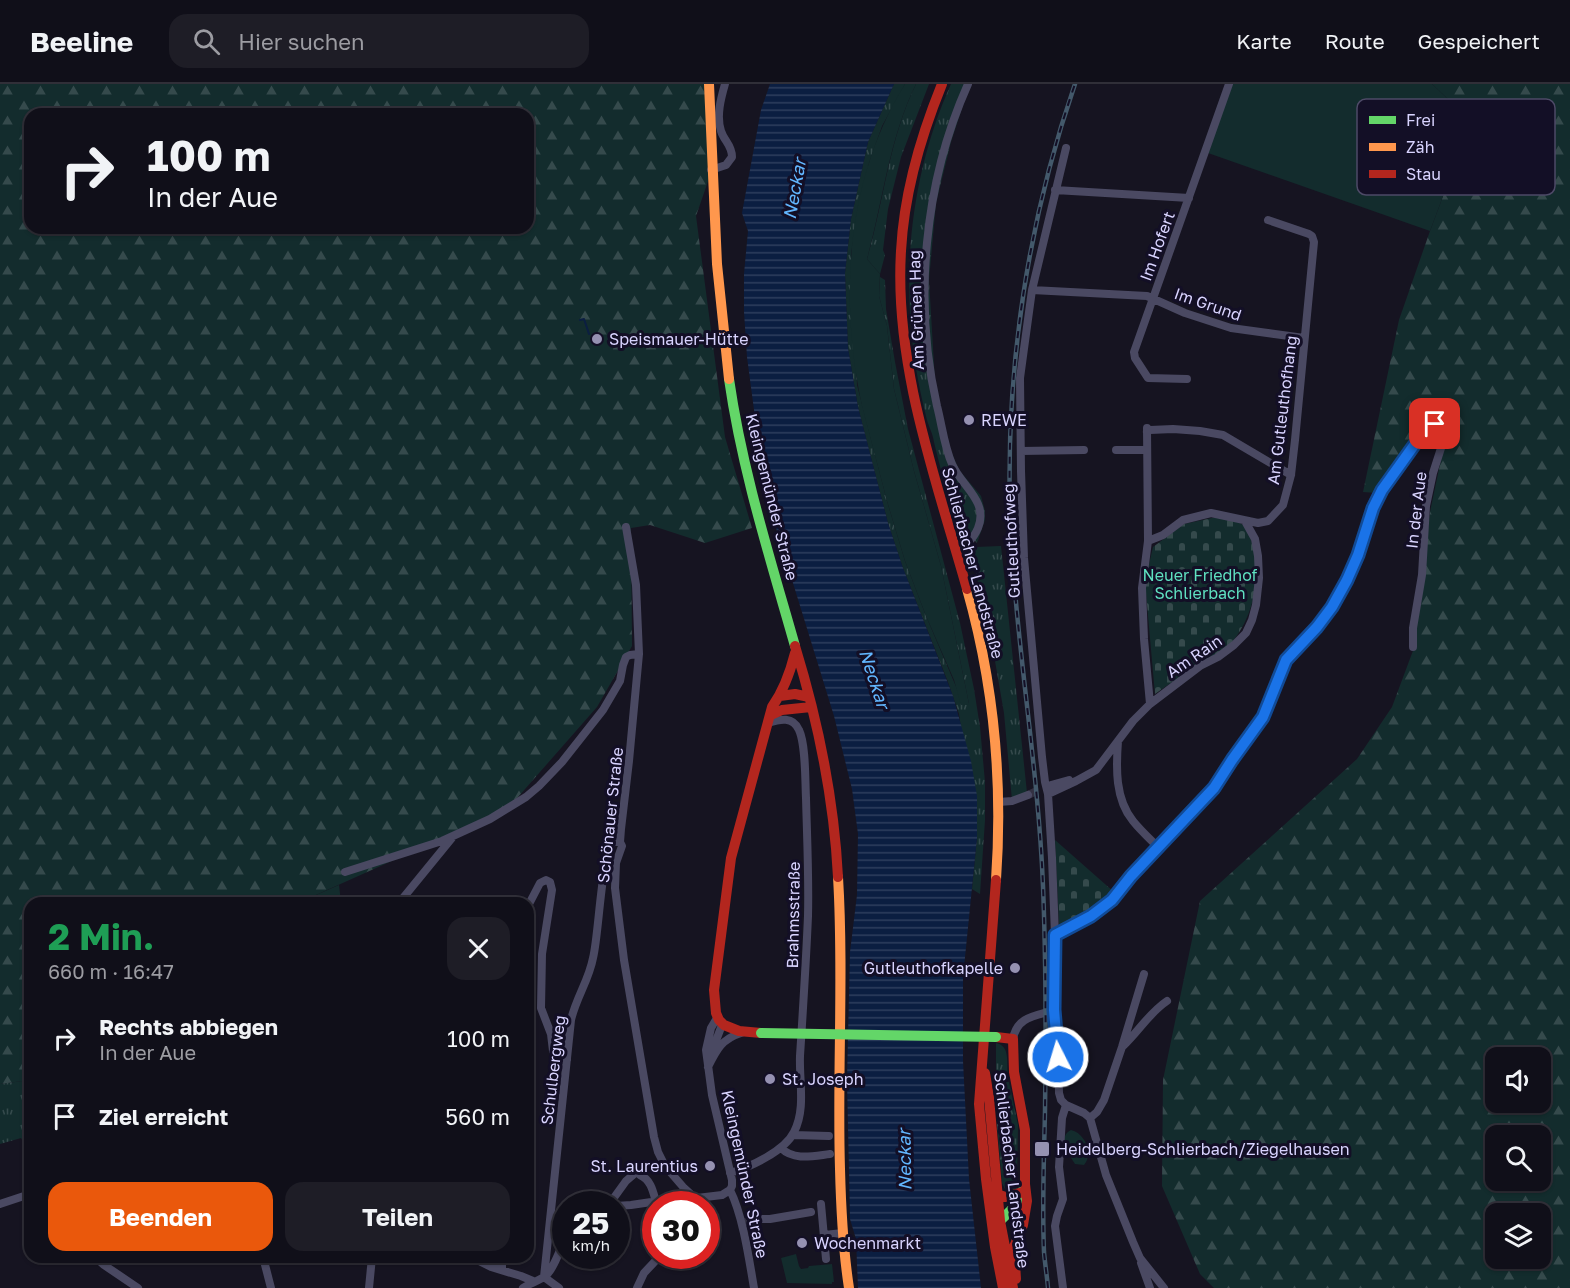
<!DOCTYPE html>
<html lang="de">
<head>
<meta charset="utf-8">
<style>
	:root { --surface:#100f19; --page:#1e1d26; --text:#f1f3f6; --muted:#9c9ca2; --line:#302f38; --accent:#ea580c }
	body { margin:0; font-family:"Golos Text",sans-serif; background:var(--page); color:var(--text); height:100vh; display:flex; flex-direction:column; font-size:22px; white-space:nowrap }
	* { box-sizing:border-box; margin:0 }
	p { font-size:20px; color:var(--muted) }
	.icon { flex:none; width:33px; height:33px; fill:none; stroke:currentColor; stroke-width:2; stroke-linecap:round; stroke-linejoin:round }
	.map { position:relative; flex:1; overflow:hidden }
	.sheet { position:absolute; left:24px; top:813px; width:510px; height:366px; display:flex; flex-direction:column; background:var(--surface); border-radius:18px; box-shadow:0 2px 4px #0004,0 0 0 2px var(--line) }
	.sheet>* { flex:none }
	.guide { position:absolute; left:24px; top:24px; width:510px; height:126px; border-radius:18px; box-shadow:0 2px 4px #0004,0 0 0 2px var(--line); background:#100f19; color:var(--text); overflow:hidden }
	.fabs { position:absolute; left:1485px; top:963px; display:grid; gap:12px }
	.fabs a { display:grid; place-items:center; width:66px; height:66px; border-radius:12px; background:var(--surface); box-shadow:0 2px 4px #0004,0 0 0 2px var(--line); font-size:30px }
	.speed { position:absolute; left:552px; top:1107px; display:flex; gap:12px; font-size:30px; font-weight:700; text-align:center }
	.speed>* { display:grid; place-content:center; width:78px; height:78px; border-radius:50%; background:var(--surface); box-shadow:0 2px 4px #0004,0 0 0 2px var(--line); line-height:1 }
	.speed small { font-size:15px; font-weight:400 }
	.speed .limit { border:9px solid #d22; background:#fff; color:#111 }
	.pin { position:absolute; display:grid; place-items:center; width:51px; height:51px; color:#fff; margin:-26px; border-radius:12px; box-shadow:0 3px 9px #0006 }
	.me { position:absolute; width:66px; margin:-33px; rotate:355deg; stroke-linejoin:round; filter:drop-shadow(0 0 4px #0008) }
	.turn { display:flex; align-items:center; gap:21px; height:126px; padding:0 24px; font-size:27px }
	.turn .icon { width:78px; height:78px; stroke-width:2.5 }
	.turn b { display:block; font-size:42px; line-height:51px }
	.round { display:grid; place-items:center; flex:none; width:63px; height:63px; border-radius:18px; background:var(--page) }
	.headline { display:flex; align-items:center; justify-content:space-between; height:102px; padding:0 24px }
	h1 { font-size:36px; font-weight:700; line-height:45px; color:#1e9e55 }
	.action { display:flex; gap:12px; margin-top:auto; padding:12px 24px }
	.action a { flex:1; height:69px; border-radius:18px; background:var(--accent); color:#fff; font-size:24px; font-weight:700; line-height:69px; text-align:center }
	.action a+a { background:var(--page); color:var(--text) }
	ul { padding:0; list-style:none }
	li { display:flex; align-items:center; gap:18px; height:78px; padding:0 24px }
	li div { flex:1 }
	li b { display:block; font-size:22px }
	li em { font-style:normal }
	header { display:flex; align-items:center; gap:36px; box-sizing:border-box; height:84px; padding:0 30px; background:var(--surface); border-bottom:2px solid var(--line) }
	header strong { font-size:28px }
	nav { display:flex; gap:33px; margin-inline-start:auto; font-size:21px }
	.search { width:420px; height:54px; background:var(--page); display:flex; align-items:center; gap:15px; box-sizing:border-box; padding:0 21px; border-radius:18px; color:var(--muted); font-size:22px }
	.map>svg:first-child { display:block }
</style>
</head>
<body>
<header>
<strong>Beeline</strong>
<div class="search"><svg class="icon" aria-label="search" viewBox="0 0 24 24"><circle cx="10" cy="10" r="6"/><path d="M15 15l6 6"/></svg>Hier suchen</div>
<nav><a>Karte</a><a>Route</a><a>Gespeichert</a></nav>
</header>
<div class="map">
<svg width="1570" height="1204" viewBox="0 0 1570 1204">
	<defs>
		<pattern id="grass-tufts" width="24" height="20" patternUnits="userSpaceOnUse" patternTransform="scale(1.5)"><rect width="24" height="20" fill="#132c2d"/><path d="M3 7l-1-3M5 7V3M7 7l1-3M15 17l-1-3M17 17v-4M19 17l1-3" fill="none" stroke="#354a4c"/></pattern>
		<pattern id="forest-firs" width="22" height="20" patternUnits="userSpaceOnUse" patternTransform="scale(1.5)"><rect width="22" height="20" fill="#132c2d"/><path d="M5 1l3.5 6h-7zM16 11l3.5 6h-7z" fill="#354a4c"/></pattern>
		<pattern id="cemetery-stones" width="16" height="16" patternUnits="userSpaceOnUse" patternTransform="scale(1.5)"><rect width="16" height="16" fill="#132c2d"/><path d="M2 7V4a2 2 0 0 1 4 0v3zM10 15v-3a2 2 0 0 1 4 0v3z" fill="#354a4c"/></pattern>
		<pattern id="water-rules" width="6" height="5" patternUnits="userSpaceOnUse" patternTransform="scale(1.5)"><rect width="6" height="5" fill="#0b1e41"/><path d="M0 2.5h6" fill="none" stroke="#2e3e5e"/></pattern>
	</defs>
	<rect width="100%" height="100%" fill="#161421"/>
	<path fill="url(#grass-tufts)" d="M894,0H905L882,42L869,79L857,132L851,170L857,301L887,417L905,477L926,532L957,605L969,620L941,482L914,387L894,305L887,242L879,212L880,193L885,196L886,225L895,278L908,345L960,539L974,605L980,643L985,698V736L980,810L972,805L977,754L959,630L948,598L903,484L888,439L858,323L848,264L845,189L851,135L868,58Z
		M916,0H929L901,73L888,125L883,166L885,171L880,190L867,175C884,117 889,55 916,0Z
		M951,0H972L966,12L951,58L936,119L929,196L935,298L950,365L959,386L981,412L985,427V436L977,459L965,446L954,442C948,414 941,386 934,358C933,350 929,343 927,336C922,317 918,297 915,278C901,184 912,87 951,0Z
		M1001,462L1027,709L1012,716L1004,629L990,548L972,473L976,463Z
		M339,801L341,819H298Z
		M996,959C1011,962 1006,980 1008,992L1005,993L1006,998H1009L1018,1041L1017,1099H1019L1017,1105L1009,1108L1005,1105L1002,1099L997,1040L1002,1038L1001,1014H1003L996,985Z
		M30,996V1069L21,1054L0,1060V1000Z"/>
	<path fill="url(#forest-firs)" fill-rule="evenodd" d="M0,0H709L715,77L696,132L725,353L752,444L705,459L650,441L631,444L632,562L597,623L511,721L452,750L298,819H30V996L0,1000ZM30,30H528V144H30Z
		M1432,0H1570V1204H1214L1200,1190L1162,1102L1163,996L1200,817L1357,675L1392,623L1414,564L1430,428L1447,347L1442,337L1433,335L1422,344L1378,409L1363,408L1399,236L1430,147L1467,48L1451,18ZM1496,974H1540V1018H1496ZM1496,1052H1540V1096H1496ZM1496,1130H1540V1174H1496Z"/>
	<path fill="url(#cemetery-stones)" d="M1212,434C1222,434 1235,434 1243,441C1246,443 1248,449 1250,453C1263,486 1255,531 1232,558C1224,567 1212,573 1202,579C1186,589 1170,599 1155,610L1145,498L1153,463L1184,440Z
		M1055,756L1114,808C1101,825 1081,833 1061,842L1059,840Z"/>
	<path fill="#132c2d" d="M905,0H916C889,55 883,117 867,175L880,190L879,212L887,242L894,305L914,387L941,482L969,620L961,621L954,596L926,532L905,477L887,417L862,322C839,214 846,95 905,0Z
		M1232,0H1432L1451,18L1467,48L1430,147L1208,69Z
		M1071,1046C1085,1049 1094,1070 1084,1081L1075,1080C1068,1070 1057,1053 1071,1046Z
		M796,1170L799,1182L801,1185L808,1184L809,1182L832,1180L834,1198H832V1200L787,1199L781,1174Z"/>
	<path fill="url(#water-rules)" d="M770,0H894L868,58L851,135L845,189L848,264L858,323L888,439L903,484L953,612L971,677L977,712V754L963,893V977L969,1095L981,1204H858L856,1155L850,1135L847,996L850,868L857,811L858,750L852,705L834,632L776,444L760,371L747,273L744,228V190L748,147L742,129L761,26Z"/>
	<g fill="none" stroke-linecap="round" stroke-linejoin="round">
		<path stroke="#0b1e41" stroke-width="2" d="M580,236L584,235L589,250"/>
		<path stroke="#333142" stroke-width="8" stroke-dasharray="8 4" stroke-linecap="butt" d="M1028,711L1039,706
			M745,1138L758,1135"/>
		<path stroke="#4a4962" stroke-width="8" d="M1066,64L1032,206L1020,294L1021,387L1024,474L1042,673L1045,698L1048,710L1052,774L1055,851V926L1058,973L1059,1009L1061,1016L1066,1021L1084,1029L1090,1034L1106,1091L1133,1158L1140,1174L1164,1204
			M711,86L726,81L732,73C732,61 724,57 721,47C716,32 721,14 725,0
			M1055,106L1189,114
			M1032,206L1147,212L1185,229L1231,244L1304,254
			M1187,295L1148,294L1135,274L1134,268L1229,0
			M1147,344L1148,457
			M1147,348L1150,346L1173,345L1200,347L1223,351L1291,391
			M1116,366H1147
			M1021,367L1084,366
			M626,443L636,501L639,570L629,677L621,745L620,758L622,762L616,779L615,804L624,876L654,1053L658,1068L665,1082L684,1104L694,1113L697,1114L722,1111L730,1106
			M955,465C967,460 973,456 978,444C989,417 961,402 952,380C944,362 942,341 937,322C913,218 924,98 968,0
			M1150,620L1144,555L1142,504L1148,457L1163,451L1183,436L1211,429L1258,439L1268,437L1283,421L1291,391L1295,356L1314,158L1312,152L1309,150L1268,136
			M1118,657C1116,684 1115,715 1133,737C1141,747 1150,755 1159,764
			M1051,701L1069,696
			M1048,710L1076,697L1096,686L1133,637L1150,620L1200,582L1218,573L1234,561L1246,549L1252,536L1256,521L1259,494L1258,472L1255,455L1245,437
			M999,718L1012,717L1028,711
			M345,788L442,757L490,735L526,713L539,702L562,678L603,626L620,597L623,581L626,573L630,571L639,570
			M403,814L452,754
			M528,822L540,799L546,796L550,798L552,806L542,870L541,924L551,950L553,967L559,974L567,976
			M1055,851L1091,832L1112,816L1131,792L1213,704L1232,676L1263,633L1286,576L1317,543L1332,523L1347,496L1358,471L1373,425L1382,406L1425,346L1431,341L1437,340L1442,344L1443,358L1433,389L1426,422L1422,491L1413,544V563
			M717,934L711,944L706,966L712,1011L732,1096V1102L730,1106C743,1132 749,1175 754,1204
			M1013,955C1017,932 1036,932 1055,926
			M1123,962C1139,947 1149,929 1167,917
			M712,967L722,941
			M708,983C717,965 722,955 741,949
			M1090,1034L1097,1028L1104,1016L1122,963L1144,890
			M793,1051L829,1052
			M781,1064C794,1077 813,1072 830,1070
			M730,1089C750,1083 785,1067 794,1048C806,1025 799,997 800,972C803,925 806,879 808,832C809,792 807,753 806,714C805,696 806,661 799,646C793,632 780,635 768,639
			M640,1091C651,1096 653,1107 656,1118
			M0,1120L30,1110
			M595,1120L613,1115L626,1097L633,1091
			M821,1120L826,1175
			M616,1122L631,1121L692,1112
			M758,1135H770L811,1128
			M824,1151L843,1149
			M95,1173L104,1181L138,1204
			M263,1173L271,1204
			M471,1173L491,1183L521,1192L533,1197
			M1141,1179L1150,1204
			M502,1186V1173
			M544,1193L571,936C576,914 589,896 593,874C599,851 601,772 613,758H620
			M544,1193L559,1204
			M369,1204L372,1173
			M523,1204C530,1199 539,1197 545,1192C554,1186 561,1162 566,1152
			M637,1204L644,1189L660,1172
			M1063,1204L1055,1142L1057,1132L1063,1115L1059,1083L1062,1034L1066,1021"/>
		<path stroke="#63d668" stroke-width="10" d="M729,295C742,386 770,474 795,562
			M1000,1137L1013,1124L1024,1104"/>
		<path stroke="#ff974d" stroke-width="10" d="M709,0L717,180L729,295
			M967,505C994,600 1003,697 996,796
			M838,793C844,890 837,988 840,1085C841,1125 843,1165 849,1204"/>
		<path stroke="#b3261e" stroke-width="10" d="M942,0C920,54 904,109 901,167C894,282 936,395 967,505
			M795,562C818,637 834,714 838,793
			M780,612L795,610L809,613
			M771,631L782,626L811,623
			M996,796L979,1020L986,1095L995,1163L1003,1204
			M761,949L739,947L724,941L719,936L716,929L714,906L731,774L772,623C784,606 790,589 795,569
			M996,953L1013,955L1014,988L1025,1046V1100L1027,1117L1023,1141L1014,1163L1016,1195
			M985,989L989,1014L1000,1137L1013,1204
			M997,1110L1005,1113L1023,1108"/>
		<g stroke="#43596b" stroke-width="4.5">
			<path id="rail" d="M1048,1204C1047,1192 1045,1180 1044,1168C1042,1121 1044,1074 1045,1027C1046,952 1046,877 1043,802C1038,676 1014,552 1010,426C1006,282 1028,136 1075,0"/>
		</g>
		<use href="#rail" stroke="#130f26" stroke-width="2" stroke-dasharray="7" stroke-linecap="butt"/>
		<path stroke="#63d668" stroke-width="10" d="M761,949L996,953"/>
	</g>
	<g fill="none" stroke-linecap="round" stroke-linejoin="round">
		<g stroke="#114b97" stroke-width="15">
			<path id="route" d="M1058,973L1054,926L1055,851L1091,832L1112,816L1131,792L1214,704L1232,676L1263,633L1286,576L1317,543L1332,523L1347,496L1358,471L1373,424L1382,406L1425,346L1431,341L1435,340"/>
		</g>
		<use href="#route" stroke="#1a73e8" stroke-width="10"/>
	</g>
	<g fill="#9591b1" stroke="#130f26" stroke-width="2">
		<circle cx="597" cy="255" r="6"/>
		<circle cx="969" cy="336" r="6"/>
		<circle cx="1015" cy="884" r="6"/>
		<circle cx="770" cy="995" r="6"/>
		<rect x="1034" y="1057" width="16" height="16" rx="3"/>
		<circle cx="710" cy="1082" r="6"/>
		<circle cx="802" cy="1159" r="6"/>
	</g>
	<g text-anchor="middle" stroke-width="6" stroke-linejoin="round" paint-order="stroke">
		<g font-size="16" fill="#d9d4ff" stroke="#130f26">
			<text transform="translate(1157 162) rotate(-70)" y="6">Im Hofert</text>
			<text transform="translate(1208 220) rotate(19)" y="6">Im Grund</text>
			<text transform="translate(916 226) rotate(-92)" y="6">Am Grünen Hag</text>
			<text transform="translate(1282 326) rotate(-83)" y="6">Am Gutleuthofhang</text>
			<text transform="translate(772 413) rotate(76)" y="6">Kleingemünder Straße</text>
			<text transform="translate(1416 426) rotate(-83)" y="6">In der Aue</text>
			<text transform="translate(1011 457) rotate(-93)" y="6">Gutleuthofweg</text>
			<text transform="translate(973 479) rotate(75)" y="6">Schlierbacher Landstraße</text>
			<text transform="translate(1194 572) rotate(-34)" y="6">Am Rain</text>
			<text transform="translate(610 731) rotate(-84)" y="6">Schönauer Straße</text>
			<text transform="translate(793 831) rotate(-89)" y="6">Brahmsstraße</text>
			<text transform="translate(553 986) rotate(-83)" y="6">Schulbergweg</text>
			<text transform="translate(1012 1086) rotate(83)" y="6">Schlierbacher Landstraße</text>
			<text transform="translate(745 1090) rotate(78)" y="6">Kleingemünder Straße</text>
		</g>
		<g font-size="16" fill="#d9d4ff" stroke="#130f26" text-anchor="start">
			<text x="609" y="261">Speismauer-Hütte</text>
			<text x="981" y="342">REWE</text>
			<text x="1003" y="890" text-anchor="end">Gutleuthofkapelle</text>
			<text x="782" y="1001">St. Joseph</text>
			<text x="1056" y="1071">Heidelberg-Schlierbach/Ziegelhausen</text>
			<text x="698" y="1088" text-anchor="end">St. Laurentius</text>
			<text x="814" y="1165">Wochenmarkt</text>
		</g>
		<g font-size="16" fill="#5fe0c0" stroke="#130f26">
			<text x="1200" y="497">Neuer Friedhof<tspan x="1200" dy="18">Schlierbach</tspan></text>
		</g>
		<g font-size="18" font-style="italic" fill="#62b6ff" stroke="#130f26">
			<text transform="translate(795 105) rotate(-80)" y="6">Neckar</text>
			<text transform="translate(874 595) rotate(72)" y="6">Neckar</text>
			<text transform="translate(905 1076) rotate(-91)" y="6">Neckar</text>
		</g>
	</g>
	<rect x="1357" y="15" width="198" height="96" rx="9" fill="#130f26" stroke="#4e4a67" stroke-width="1.5"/>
	<rect x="1369" y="32" width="27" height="8" fill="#63d668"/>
	<rect x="1369" y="59" width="27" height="8" fill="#ff974d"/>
	<rect x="1369" y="86" width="27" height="8" fill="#b3261e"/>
	<g font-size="16" fill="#d9d4ff">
		<text x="1406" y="42">Frei</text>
		<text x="1406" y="69">Zäh</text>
		<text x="1406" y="96">Stau</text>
	</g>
</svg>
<div class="fabs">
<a><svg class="icon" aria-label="sound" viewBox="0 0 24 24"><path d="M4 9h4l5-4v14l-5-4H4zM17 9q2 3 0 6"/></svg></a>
<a><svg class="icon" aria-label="search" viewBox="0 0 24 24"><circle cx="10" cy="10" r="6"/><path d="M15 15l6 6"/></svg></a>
<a><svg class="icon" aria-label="layers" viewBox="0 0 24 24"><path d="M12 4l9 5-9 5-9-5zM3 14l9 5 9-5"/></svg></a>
</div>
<div class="speed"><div>25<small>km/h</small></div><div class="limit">30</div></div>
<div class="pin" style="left:1435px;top:340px;background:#d93025"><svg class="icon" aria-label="arrive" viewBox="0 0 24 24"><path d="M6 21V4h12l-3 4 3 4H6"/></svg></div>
<svg class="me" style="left:1058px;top:973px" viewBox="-20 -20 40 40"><circle r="17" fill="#1a73e8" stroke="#fff" stroke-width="3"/><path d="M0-11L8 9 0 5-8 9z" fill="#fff"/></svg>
<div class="guide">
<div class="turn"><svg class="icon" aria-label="right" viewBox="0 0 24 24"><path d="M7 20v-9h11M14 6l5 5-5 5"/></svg><div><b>100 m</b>In der Aue</div></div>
</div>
<section class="sheet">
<div class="headline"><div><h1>2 Min.</h1><p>660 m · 16:47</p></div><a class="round"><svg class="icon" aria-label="close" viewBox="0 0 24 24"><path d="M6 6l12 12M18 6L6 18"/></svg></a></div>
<ul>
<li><svg class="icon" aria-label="right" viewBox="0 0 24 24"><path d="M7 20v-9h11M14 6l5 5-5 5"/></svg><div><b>Rechts abbiegen</b><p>In der Aue</p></div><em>100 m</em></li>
<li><svg class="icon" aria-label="arrive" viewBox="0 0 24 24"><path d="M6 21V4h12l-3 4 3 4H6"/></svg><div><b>Ziel erreicht</b></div><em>560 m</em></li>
</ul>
<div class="action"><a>Beenden</a><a>Teilen</a></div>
</section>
</div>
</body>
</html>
